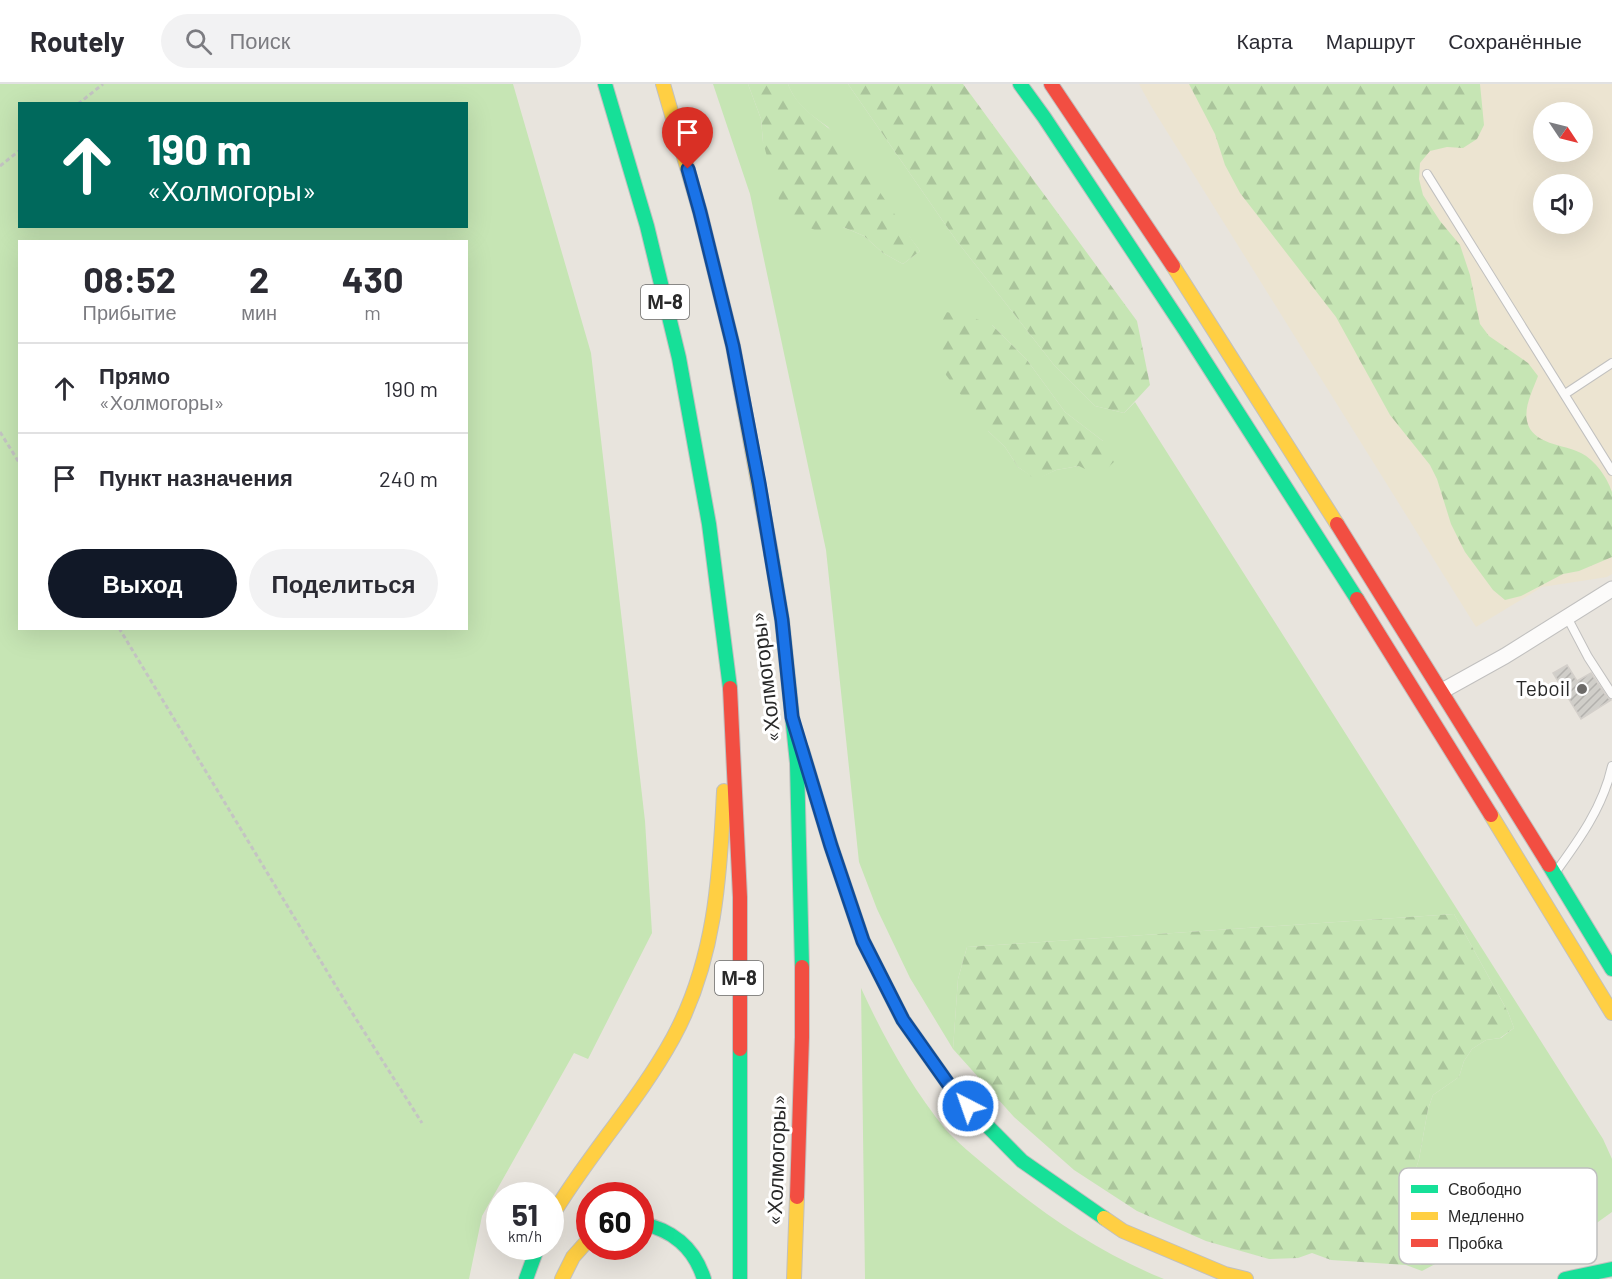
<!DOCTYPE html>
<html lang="ru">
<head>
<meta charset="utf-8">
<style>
	:root { --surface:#fff; --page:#f2f2f3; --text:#2b2b33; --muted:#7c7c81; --line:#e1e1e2; --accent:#111827 }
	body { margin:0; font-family:Barlow,sans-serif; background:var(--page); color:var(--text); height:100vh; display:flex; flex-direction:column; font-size:22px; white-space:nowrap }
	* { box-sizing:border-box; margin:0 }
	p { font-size:20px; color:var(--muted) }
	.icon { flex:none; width:33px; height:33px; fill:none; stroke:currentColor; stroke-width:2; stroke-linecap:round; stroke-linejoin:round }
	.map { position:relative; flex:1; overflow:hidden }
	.side { position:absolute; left:18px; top:156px; width:450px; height:390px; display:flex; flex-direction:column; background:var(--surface); border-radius:0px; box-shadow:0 6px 24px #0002 }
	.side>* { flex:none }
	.banner { position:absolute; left:18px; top:18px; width:450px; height:126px; border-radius:0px; box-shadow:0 6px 24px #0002; background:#00695c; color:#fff; overflow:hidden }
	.needle { width:39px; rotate:125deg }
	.buttons { position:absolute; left:1533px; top:18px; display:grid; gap:12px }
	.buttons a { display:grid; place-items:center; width:60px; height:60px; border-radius:50%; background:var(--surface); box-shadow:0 6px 24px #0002; font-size:30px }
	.speed { position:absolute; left:486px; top:1098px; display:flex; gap:12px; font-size:30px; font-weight:700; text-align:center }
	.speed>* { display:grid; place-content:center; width:78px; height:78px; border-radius:50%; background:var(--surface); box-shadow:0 6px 24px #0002; line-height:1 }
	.speed small { font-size:15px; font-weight:400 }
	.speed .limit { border:9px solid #d22; background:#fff; color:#111 }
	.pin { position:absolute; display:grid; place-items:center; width:51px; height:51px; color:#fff; margin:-62px -26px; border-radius:50% 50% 50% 0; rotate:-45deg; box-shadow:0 0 6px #0007 }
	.pin .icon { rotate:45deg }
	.me { position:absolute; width:66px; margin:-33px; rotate:319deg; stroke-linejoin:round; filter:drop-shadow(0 0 4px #0008) }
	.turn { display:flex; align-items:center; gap:21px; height:126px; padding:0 30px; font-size:27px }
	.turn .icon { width:78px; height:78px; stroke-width:2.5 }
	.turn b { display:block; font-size:42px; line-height:51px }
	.eta { display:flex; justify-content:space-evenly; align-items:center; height:102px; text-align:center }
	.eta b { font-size:36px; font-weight:700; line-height:42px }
	.cta { display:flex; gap:12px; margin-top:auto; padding:12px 30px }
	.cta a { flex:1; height:69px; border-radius:36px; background:var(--accent); color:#fff; font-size:24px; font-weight:700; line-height:69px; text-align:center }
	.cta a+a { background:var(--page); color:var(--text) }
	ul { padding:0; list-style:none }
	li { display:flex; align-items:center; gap:18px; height:90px; padding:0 30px; border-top:2px solid var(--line) }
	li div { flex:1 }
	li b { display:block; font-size:22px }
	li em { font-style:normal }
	header { display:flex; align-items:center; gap:36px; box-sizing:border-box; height:84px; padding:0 30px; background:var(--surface); border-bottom:2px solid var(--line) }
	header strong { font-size:28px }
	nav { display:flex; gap:33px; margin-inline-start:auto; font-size:21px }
	.search { width:420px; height:54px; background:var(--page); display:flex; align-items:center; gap:15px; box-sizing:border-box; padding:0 21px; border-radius:33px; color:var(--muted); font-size:22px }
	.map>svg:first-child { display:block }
</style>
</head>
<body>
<header>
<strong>Routely</strong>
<div class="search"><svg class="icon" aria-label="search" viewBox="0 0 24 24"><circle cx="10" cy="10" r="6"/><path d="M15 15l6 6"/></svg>Поиск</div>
<nav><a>Карта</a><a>Маршрут</a><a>Сохранённые</a></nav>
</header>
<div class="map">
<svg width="1612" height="1195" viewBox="0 0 1612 1195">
	<defs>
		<pattern id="forest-firs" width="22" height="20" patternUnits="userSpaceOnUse" patternTransform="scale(1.5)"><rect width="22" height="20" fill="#c6e5b4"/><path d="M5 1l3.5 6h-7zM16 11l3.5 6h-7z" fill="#aac49b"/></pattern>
		<pattern id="building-hatch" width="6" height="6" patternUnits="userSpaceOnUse" patternTransform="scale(1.5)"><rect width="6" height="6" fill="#d0cec9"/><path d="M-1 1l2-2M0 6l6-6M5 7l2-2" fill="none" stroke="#b3b1ad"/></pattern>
	</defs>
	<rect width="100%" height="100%" fill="#e8e4dd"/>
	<path fill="#ece4d1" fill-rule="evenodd" d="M1139,0H1612V490L1607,493L1542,503L1476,543L1151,22ZM1544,28H1582V68H1544ZM1544,100H1582V140H1544Z"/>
	<path fill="#c6e5b4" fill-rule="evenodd" d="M0,0H513L591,269L645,737L652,849L588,975L574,969L482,1132L469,1195H0ZM20,20H466V142H20ZM20,158H466V544H20Z
		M713,0H748L761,35L763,58L843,143L864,152L883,169L903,180L920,167L828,43C811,31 795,20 788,0H848L956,156L1054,281L1095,322L1124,329L1135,318L1603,1055L1612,1075V1128L1570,1158L1521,1169L1445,1167L1442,1149L1412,1137L1404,1124L1419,1075L1428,1025L1433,1011L1459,993L1464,977L1472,965L1486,956L1501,954L1514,944L1508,928L1454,830L967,863L958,895L953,965L910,894L877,825L859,778L826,466L750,110ZM992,241L1027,276L1065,328L1103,357L1079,382L1056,386L1036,395L1018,383L1005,363L988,347Z
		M861,904C884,954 911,1003 946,1046C958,1059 973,1071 987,1083C1040,1128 1099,1169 1164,1195H865Z"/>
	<path fill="url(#forest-firs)" d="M748,0H788C798,28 827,38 845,60C872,94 895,132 920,167L903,180L883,169L864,152L843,143L823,150L802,140L782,127L763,58L761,35Z
		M848,0H963L1137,237L1150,301L1124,329L1095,322L1054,281L956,156Z
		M1189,0H1480L1484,41L1477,55L1463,64L1447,63L1430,67L1420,79L1419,95L1423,111L1440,137L1460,161L1470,191L1480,240L1489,252L1528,279L1538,292C1533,306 1524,322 1527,337C1532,361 1564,360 1581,369C1595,376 1607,393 1612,408C1612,420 1612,458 1612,473L1579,487L1563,490L1521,512L1505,516L1493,506L1465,468L1451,440L1437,395L1430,381L1390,331L1336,233L1240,109L1225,81L1215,50Z
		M946,228L969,232L992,241L1027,276L1065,328L1103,357L1116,376L1099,392L1079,382L1056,386L1036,396L1018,383L1005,363L988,347L946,291L937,268L939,245Z
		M1454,830L1508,928L1514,944L1500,954L1486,956L1472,965L1464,977L1459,993L1433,1011L1428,1025L1419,1075L1404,1124L1412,1137L1442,1149L1445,1167L1437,1179L1422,1187L1406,1181L1331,1176L1312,1169L1298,1174L1269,1175L1206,1157L1137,1127L1074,1086L1014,1033L953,965L958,895L967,863Z"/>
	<path fill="url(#building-hatch)" stroke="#d3cfca" stroke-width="1.5" d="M1567,581L1577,597L1591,589L1607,613L1611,616L1581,635L1553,589Z"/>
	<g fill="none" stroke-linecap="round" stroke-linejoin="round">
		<g stroke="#c1c0bf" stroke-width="10">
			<path id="lane" d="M1427,90L1612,387
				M1565,310L1612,279
				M1567,533L1588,573L1612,610
				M1555,789C1579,756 1603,723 1612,682"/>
		</g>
		<g stroke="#c1c0bf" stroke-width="17">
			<path id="street" d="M1442,607L1505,572L1612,505"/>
		</g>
		<g stroke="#c1c0bf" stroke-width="16">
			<path id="fast" d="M605,0L647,142L679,274L709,440L730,604
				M1020,0L1044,33L1185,246L1357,515
				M771,469L782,536L797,679L802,883
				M802,666L831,762L863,857L903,936L954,1008L1022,1077L1104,1134
				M1549,781L1612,885
				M740,965V1195
				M640,1139C673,1146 694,1163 704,1195
				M526,1195L538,1162
				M1565,1195L1612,1185"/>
		</g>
		<g stroke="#c1c0bf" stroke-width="16">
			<path id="slow" d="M663,0L700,128L733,262L771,469
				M1173,182L1337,440
				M1491,731L1612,929
				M1104,1134L1123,1147L1225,1190L1246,1195
				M550,1135C587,1072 638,1018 673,954C715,877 720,793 724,707
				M562,1195L573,1173L590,1154
				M794,1195L797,1113"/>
		</g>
		<g stroke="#c1c0bf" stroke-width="16">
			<path id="jam" d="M1051,0L1173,182
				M1337,440L1549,781
				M1357,515L1491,731
				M730,604L740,813V965
				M797,1113L802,953V883"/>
		</g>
		<path stroke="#c4c4c3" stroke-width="3" stroke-dasharray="4.5 3" stroke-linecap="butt" d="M78,20L103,0
			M0,82L20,66
			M0,348L20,380
			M119,544L351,927L422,1039"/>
		<use href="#lane" stroke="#fcfbfa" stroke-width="8"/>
		<use href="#street" stroke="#fcfbfa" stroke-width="15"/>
		<use href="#fast" stroke="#16e098" stroke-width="14"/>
		<use href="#slow" stroke="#ffcf43" stroke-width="14"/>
		<use href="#jam" stroke="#f24e42" stroke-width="14"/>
	</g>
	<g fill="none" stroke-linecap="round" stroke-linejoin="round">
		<g stroke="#114b97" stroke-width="15">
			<path id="route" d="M688,85L700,128L733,262L759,399L782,536L792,633L831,762L863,857L903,936L954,1008L968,1022"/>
		</g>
		<use href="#route" stroke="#1a73e8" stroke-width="10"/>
	</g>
	<circle fill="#6c6a68" stroke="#fff" stroke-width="2" cx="1582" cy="605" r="6"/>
	<g text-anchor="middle" stroke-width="6" stroke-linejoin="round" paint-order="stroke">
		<g fill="#fff" stroke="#696969" stroke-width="1.5">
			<rect x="641" y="201" width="48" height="34" rx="4.5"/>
			<rect x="715" y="877" width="48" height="34" rx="4.5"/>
		</g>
		<g font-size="20" font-weight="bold" fill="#292929">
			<text x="665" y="225">М-8</text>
			<text x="739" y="901">М-8</text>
		</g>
		<g font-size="21" fill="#292929" stroke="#fff">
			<text transform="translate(766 593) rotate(-97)" y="7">«Холмогоры»</text>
			<text transform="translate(777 1076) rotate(-88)" y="7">«Холмогоры»</text>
		</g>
		<g font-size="21" fill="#292929" stroke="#fff" text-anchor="end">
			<text x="1570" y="612">Teboil</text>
		</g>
	</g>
	<rect x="1399" y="1084" width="198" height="96" rx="9" fill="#fff" stroke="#bfbfbf" stroke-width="1.5"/>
	<rect x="1411" y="1101" width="27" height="8" fill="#16e098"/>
	<rect x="1411" y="1128" width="27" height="8" fill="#ffcf43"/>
	<rect x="1411" y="1155" width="27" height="8" fill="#f24e42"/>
	<g font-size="16" fill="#292929">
		<text x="1448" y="1111">Свободно</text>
		<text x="1448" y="1138">Медленно</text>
		<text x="1448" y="1165">Пробка</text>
	</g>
</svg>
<div class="buttons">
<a><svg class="needle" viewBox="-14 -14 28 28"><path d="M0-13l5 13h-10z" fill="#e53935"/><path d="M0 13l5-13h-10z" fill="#7c7c81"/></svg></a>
<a><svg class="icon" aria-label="sound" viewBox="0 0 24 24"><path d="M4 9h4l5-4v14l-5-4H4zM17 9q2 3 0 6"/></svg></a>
</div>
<div class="speed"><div>51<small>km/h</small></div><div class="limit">60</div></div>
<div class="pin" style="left:688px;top:85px;background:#d93025"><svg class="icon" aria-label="arrive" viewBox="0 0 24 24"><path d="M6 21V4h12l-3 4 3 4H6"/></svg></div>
<svg class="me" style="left:968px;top:1022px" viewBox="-20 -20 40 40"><circle r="17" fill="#1a73e8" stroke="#fff" stroke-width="3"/><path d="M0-11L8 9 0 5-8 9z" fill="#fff"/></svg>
<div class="banner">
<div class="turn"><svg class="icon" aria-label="ahead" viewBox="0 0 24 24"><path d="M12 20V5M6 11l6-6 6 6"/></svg><div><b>190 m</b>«Холмогоры»</div></div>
</div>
<section class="side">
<div class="eta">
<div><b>08:52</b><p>Прибытие</p></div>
<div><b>2</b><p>мин</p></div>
<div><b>430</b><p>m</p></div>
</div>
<ul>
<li><svg class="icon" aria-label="ahead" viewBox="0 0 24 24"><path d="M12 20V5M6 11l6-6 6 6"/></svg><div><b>Прямо</b><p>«Холмогоры»</p></div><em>190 m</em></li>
<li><svg class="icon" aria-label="arrive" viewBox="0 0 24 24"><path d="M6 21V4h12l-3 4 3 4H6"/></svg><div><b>Пункт назначения</b></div><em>240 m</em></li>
</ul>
<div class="cta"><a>Выход</a><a>Поделиться</a></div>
</section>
</div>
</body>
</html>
